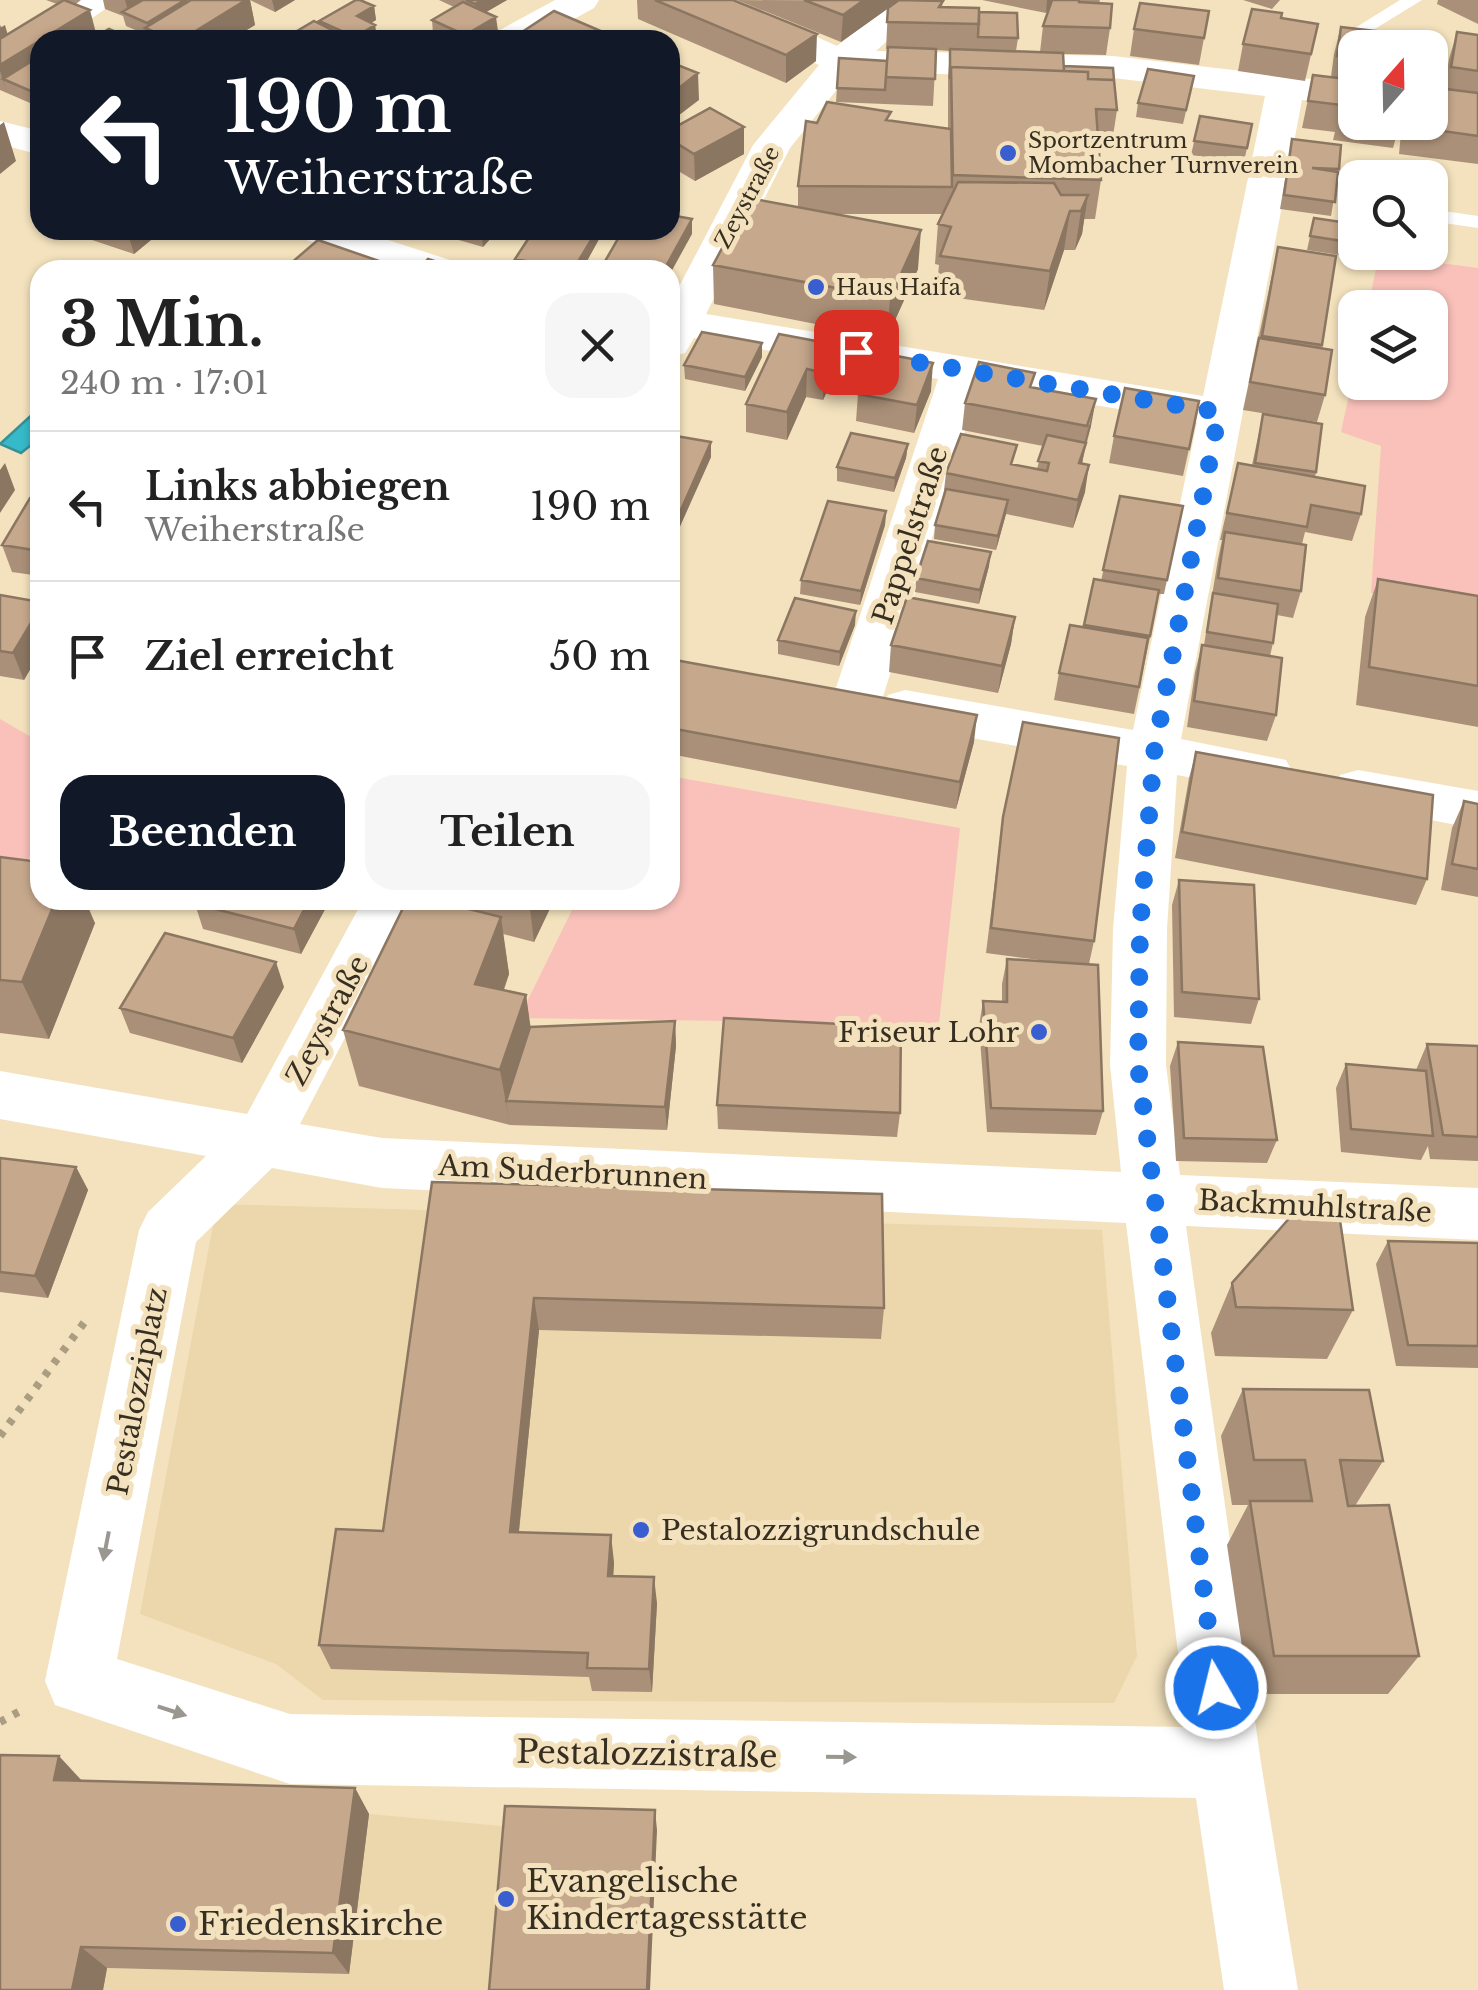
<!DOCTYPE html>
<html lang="de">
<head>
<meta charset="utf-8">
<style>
	:root { --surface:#fff; --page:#f6f6f6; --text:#222; --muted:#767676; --line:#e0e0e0; --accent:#111827 }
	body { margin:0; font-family:"Libre Baskerville",serif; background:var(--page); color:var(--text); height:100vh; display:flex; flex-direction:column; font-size:38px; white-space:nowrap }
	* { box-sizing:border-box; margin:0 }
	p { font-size:32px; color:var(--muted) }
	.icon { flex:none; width:55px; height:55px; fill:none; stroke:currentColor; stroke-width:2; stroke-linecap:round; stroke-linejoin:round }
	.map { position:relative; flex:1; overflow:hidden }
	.details { position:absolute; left:30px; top:260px; width:650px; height:650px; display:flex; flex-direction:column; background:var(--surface); border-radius:30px; box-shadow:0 2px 8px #0004 }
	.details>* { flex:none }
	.guide { position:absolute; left:30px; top:30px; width:650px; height:210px; border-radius:30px; box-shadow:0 2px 8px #0004; background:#111827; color:#fff; overflow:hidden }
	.needle { width:65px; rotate:20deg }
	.tools { position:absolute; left:1338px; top:30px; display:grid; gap:20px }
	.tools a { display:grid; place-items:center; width:110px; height:110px; border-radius:20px; background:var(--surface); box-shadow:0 2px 8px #0004; font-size:50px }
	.pin { position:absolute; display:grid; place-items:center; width:85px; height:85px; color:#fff; margin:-42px; border-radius:20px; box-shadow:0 5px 15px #0006 }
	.me { position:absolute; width:110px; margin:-55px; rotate:352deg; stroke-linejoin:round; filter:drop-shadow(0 0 8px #0008) }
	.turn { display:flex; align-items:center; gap:35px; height:210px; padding:0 30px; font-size:45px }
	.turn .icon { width:130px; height:130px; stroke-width:2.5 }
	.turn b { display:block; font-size:70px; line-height:85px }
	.round { display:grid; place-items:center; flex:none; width:105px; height:105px; border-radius:30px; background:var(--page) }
	.overview { display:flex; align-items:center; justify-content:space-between; height:170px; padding:0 30px }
	h1 { font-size:60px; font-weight:800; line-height:75px }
	.primary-button { display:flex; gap:20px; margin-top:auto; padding:20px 30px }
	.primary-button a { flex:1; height:115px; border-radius:30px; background:var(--accent); color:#fff; font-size:40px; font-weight:800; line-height:115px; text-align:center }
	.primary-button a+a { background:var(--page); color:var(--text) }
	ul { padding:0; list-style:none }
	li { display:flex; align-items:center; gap:30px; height:150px; padding:0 30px; border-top:2px solid var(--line) }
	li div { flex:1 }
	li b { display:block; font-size:38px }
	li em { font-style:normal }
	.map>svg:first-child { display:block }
</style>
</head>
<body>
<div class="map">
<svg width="1478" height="1990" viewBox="0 0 1478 1990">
	<rect width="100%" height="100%" fill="#f3e2bd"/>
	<path fill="#ebd7ab" d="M217,1204L1102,1230L1137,1656L1114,1703L323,1700L276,1664L140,1614Z
		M369,1814L512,1827L657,1830L650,1990H103L107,1968L348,1974Z"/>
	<path fill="#f9c1ba" d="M1379,255L1478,268V612L1371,593L1381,446L1341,432L1355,367V382H1430V308L1368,307Z
		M0,719L40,742V838L9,893L0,889Z
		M670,776L960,828L939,1024L519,1018L577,900H670Z"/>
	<path fill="#36bac9" stroke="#369097" stroke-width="2.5" d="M37,410L40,438L21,453L0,444Z"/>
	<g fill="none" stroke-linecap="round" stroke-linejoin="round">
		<path stroke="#aa9d81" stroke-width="8" stroke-dasharray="6 9" stroke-linecap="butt" d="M0,1436L89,1316
			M0,1722L24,1709"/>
		<path fill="#fff" fill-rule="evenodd" d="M1400,0H1422L1365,35L1350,31Z
			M1430,209L1478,216V228L1430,221Z"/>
		<path fill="#fff" fill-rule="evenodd" d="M75,0H118L61,40H40V53L0,73V46Z
			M555,0H599L594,8L536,40H491L496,32Z
			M687,0H735L837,46L893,0H933L876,51L1113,56L1355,84V106L1302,100L1181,739L1286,760L1293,773L1286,786L1268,792L1177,775L1167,929L1166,1065L1180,1175L1478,1188V1240L1186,1226L1261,1763L1298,1990H1224L1196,1798L290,1784L55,1705L45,1681L139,1230L148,1212L206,1156L0,1119V1071L247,1114L363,900H417L300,1124L382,1138L1121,1172L1110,1065L1113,929L1127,766L905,726L888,721L880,708L888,695L905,690L1133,730L1197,422L979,386L882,700L874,713L857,718L840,713L832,700L938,379L694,338L685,353L670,357V304L753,145L819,65L692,8ZM851,72L1113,78L1265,96L1203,396L706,314L790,148ZM272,1168L382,1188L1126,1223L1187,1727L290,1714L117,1659L196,1242Z
			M0,121L40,131V155L0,144Z
			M297,230H357L453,261L459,270H398L303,239Z
			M1358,770L1478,791V829L1340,803L1333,789L1340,775Z"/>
	</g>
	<path fill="#aa9078" d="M46,0H81L76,4L97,36H125L126,40H40L37,106L0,90V25L8,34L57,4Z
		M103,0H250L255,25L230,40H148L147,35L126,26L123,16L105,9Z
		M250,0H295L275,12Z
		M439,0H507L486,12L498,31L482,40H446L433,34L432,20L454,7Z
		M637,0H733L816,61L786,83L638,19Z
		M737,0L943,1L942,7L979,12L1018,38L1016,51L1040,52L1043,26L1050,5L1046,13L982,0H1100L1099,3L1110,28L1106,55L1063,54L1064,66L1117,110L1111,149H1099L1101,180L1095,219H1084L1082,234L1075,250H1064L1044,310L936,295L939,265L935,264L938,224L943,214H834L918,269L887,338L714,304L713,265L798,207V186L817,123L891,121L948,128V76L950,51L936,50L933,106L836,102L839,58L887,61L888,49H886L888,8L841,42Z
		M1243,0H1280L1272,9Z
		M1438,0H1478V24L1437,4Z
		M374,6L376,20L371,23L375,25L377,39L376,40H282L320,24L319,21Z
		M1209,11L1199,65L1130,56L1134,29Z
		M1281,18L1318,24L1305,81L1238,71L1243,44Z
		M1341,27L1355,48V122H1400L1393,148L1333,140L1335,132L1302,128L1313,75L1331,77L1334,54Z
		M522,32L611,40H522Z
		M1457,32L1478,35V164L1399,154L1402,122H1430L1444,89L1449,59Z
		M1191,90L1183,124L1136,117L1138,103Z
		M1200,116L1252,124L1244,162L1191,155Z
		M744,127V154L695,181L670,166V130Z
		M1292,139L1339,169L1331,216L1280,209Z
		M1314,218L1355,224V252H1360L1359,258L1307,250Z
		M78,230H163L134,254L80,236Z
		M424,230H498L483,247Z
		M534,230H604L582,270H516L515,259Z
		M1278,247L1336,256L1322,348L1325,395L1317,422L1243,410Z
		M779,334L836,372L823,400L806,397L787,440L746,432V404Z
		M762,357L745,391L685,379L684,365Z
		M1033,387L1091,426L1082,463L1085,492L1073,528L1006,514L996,550L934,539L935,525L943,499L946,473L1037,469L1043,446L962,430L965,403Z
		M931,391L914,433L856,421L858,394Z
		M1263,414L1316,472L1315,477L1361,514L1352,541L1305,532L1302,544L1301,591L1293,618L1277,615L1273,643L1270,656L1276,715L1267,741L1187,727L1195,672L1202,645H1204L1218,559L1222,540H1220L1238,463L1252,465Z
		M670,435L711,442V457L677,533L670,532Z
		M1114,436L1189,449L1183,476L1109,463Z
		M908,444L906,458L894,492L837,481V467Z
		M1120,496L1183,506L1164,594H1159L1134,714L1054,700L1059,673L1083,627L1094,579L1101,581Z
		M40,499V576L12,572L2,545Z
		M886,511L885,525L860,605L800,594L801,580Z
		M989,566L979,604L915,592L916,578Z
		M1378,579L1478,596V727L1356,705L1365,617Z
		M0,595L40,602V652L24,680L0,676Z
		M1015,617L1011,644L998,693L889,672L891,645Z
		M855,625L839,666L778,654V640Z
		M670,672L974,742L956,809L670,754Z
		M1196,752L1427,879L1416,905L1175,858L1189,778Z
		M1464,801L1478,804V897L1441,890L1452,828Z
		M1003,817L1094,941L1089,964L1103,1111L1096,1135L987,1132L979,1026L983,1001L1002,1002V984L1007,959L1055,962L986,953Z
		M0,857L95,923L49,1039L0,1033Z
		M1179,880L1259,999L1251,1024L1174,1017L1172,905Z
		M330,900L301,954L203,929L195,904Z
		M441,900H554L534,942L503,934L509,974L504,990L526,995L530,1027L675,1021L676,1046L667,1130L510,1125L359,1086L343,1030L441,902Z
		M284,987L242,1063L130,1033L120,1008Z
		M1178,1042L1277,1140L1267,1163L1176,1161L1170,1066Z
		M1427,1044L1478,1046V1161L1430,1159L1428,1146L1421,1160L1341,1152L1336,1088L1346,1064L1416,1070Z
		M717,1105L900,1113L897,1137L718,1129Z
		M0,1158L76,1167L88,1190L48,1298L0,1292Z
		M432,1182L884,1308L881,1339L539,1330L519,1532L614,1562L613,1576L657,1603L652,1692L592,1691L589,1677L331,1669L319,1645L383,1531Z
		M1388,1241L1478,1243V1368L1396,1366L1376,1264Z
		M1232,1283L1353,1310L1327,1359L1215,1356L1211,1333Z
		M1243,1389L1383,1461L1355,1506L1419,1656L1388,1694H1249L1227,1545L1248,1505H1232L1221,1436Z
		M82,1781L355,1788L369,1814L349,1974L107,1968L103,1990H0Z"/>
	<path fill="#8b7662" d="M125,0H160L129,15Z
		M185,0H187L189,13L149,30L147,23Z
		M246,0H250L255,25L230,40H181Z
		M272,0H295L275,12Z
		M482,0H507L476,18L475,4Z
		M864,0H900L841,42L843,15Z
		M1047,0H1053L1046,13Z
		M374,6L376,20L359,30L357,16Z
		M90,10L97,37L92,40H41Z
		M496,17L498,31L482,40H465V35Z
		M5,25L9,39L0,45V28Z
		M375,25L377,39L355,40V37Z
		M817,34L816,61L786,83V55Z
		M40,41V73L3,79L7,93L0,71V65Z
		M698,73L699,100L670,122V95Z
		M40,88V104L37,106L33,92Z
		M4,122L16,161L0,174V125Z
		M744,127V154L695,181L694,154Z
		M1088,195L1082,234L1075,250L1081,211Z
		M1070,211L1064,250L1044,310L1050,271Z
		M692,219V234L670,274V270H664Z
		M127,230H163L134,254Z
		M481,230H498L483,247Z
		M592,230H604L582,270H573L593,237Z
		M921,230L918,269L887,338L890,298Z
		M379,261L380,270H369Z
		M762,343V357L745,391V377Z
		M837,345L836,372L823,400L824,373Z
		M933,363L931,391L914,433L917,405Z
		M807,369L806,397L787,440V412Z
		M1096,399L1091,426L1085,446L1081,470L1079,463Z
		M711,442V457L677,533V519Z
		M908,444L906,458L894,492L895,478Z
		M5,463L15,490L0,513V470Z
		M1089,465L1085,492L1073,528L1078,500Z
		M1008,500L1006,514L996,550L998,536Z
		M886,511L885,525L860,605L861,591Z
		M991,552L989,566L979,604L980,590Z
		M40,608V652L24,680L13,653Z
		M856,611L855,625L839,666L840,652Z
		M1015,617L1011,644L998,693L1002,666Z
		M977,715L974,742L956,809L960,782Z
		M56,900H85L95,923L49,1039L22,982Z
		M309,900H330L301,954L294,929Z
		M529,900H554L534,942Z
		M501,917L509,974L485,1041L475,984Z
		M276,962L284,987L242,1063L233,1038Z
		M526,995L534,1051L506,1101L510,1125L500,1070Z
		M675,1021L676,1046L667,1130L665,1107Z
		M76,1167L88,1190L48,1298L35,1276Z
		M534,1298L539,1330L516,1559L510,1532Z
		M611,1535L614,1562L612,1602L608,1576Z
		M654,1577L657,1603L652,1692L649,1669Z
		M59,1756L84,1783L54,1780Z
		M355,1788L369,1814L349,1974L333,1953Z
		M655,1810L657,1830L650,1990H647Z
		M81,1947L107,1968L103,1990H72Z"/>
	<path fill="#c6a88c" stroke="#8b7662" stroke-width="2.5" d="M64,0L90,10L0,65V39Z
		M143,0H185L147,23L122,12Z
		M191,0H246L181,40H173L145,28Z
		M356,0H360L374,6L357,16L375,25L355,37L319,21Z
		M466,0H482L475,4Z
		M655,0H733L817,34L786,55Z
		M804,0H864L843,15Z
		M899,0L943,1L939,7L979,8V24L887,22L888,8Z
		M1052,0H1079V2L1112,4L1110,28L1043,26Z
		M463,2L496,17L465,35L432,20Z
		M1140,3L1209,11L1204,38L1134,29Z
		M1252,9L1282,13L1281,18L1318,24L1311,54L1243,44Z
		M554,11L610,35L602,40H540L522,32Z
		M979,12L1017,13L1018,38L978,37Z
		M314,21L342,35L333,40H282Z
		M1341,27L1428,37L1427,48H1355V58L1337,56Z
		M109,29L125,36L119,40H66L79,32L93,38Z
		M411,32L427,40H397Z
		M1457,32L1478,35V71L1451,67Z
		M888,47L936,49L935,79L886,77Z
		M950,49L1063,53L1064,71L951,67L950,79Z
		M40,56V88L33,92L3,79Z
		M839,58L887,61L885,90L837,88Z
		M670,62L698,73L670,95Z
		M1064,66L1113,68L1114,80L1088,79V72L1064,71Z
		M951,67L1088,72V79L1114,80L1117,110L1096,109L1101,180L953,175Z
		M1148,69L1194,76L1186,110L1138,103Z
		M1313,75L1355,80V115L1340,113L1342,105L1308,101Z
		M1430,87L1478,93V136L1407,126V122H1430Z
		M827,102L891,112L886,120L951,129L952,187L798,186L806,121L817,123Z
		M710,108L744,127L694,154L670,139V130Z
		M1200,116L1252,124L1247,148L1194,141Z
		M1292,139L1341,145L1339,169L1312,168L1338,172L1335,202L1284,195Z
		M958,182L1054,183L1061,195H1088L1081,211H1070L1050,271L940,256L951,227L938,224Z
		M749,198L921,230L890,298L713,265Z
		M670,215L692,219L664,270H600L623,230H670Z
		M1314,218L1355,224V243L1310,236Z
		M534,230H557L593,237L573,270L515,259Z
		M318,240L379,261L369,270H283Z
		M1278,247L1336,256L1322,345L1262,336Z
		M428,259L462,270H418Z
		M702,332L762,343L745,377L684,365Z
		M779,334L837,345L824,373L807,369L787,412L746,404Z
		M1259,338L1332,350L1325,395L1250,382Z
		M876,352L933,363L917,405L858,394Z
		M979,362L1035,373L1030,387L1096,399L1087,426L965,403Z
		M1125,388L1199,401L1189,449L1114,436Z
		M1263,414L1322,424L1316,472L1255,463Z
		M851,433L908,444L895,478L837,467Z
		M961,434L1017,445L1011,464L1047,471L1049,463L1038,461L1047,435L1086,443L1079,463L1089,465L1078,500L946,473Z
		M670,435L711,442L677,519L670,518Z
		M1238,463L1365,486L1361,514L1311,505L1307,527L1227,513Z
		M946,489L1008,500L998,536L935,525Z
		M1120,496L1183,506L1167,580L1103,570Z
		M30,498L40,499V551L2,545Z
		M828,501L886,511L861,591L801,580Z
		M1225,532L1306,545L1301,591L1218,578Z
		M928,541L991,552L980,590L916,578Z
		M1094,579L1159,590L1150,636L1084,625Z
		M1378,579L1478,596V686L1369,667Z
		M1213,593L1278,604L1273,643L1207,632Z
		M0,595L40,602V608L13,653L0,651Z
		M907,597L1015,617L1002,666L891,645Z
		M795,598L856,611L840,652L778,640Z
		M1070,625L1148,638L1139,687L1059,673Z
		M1202,645L1282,658L1276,715L1194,701Z
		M675,660L977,715L960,782L670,728V672Z
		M1023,722L1119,738L1094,941L991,928L1003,817Z
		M1196,752L1433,795L1427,879L1182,832Z
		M1464,801L1478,804V869L1452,864Z
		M0,857L40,862V900H56L22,982L0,980Z
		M1179,880L1254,885L1259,999L1182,992Z
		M197,900H309L294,929L195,904Z
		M407,900H433L501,917L475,984L526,995L500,1070L343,1030Z
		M165,933L276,962L233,1038L120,1008Z
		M1007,959L1098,965L1103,1111L991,1108L983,1001L1007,1002Z
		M724,1018L901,1027L900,1113L717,1105Z
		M675,1021L665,1107L506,1101L530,1027Z
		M1178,1042L1263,1047L1277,1140L1184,1138Z
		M1427,1044L1478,1046V1137L1443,1135Z
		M1346,1064L1426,1071L1433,1136L1351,1129Z
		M0,1158L76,1167L35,1276L0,1272Z
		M432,1182L882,1194L884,1308L534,1298L510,1532L611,1535L608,1576L654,1577L649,1669L587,1668L588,1653L319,1645L336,1529L383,1531Z
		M1293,1214L1340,1220L1353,1310L1236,1307L1232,1283Z
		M1388,1241L1478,1243V1346L1408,1345Z
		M1243,1389L1369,1390L1383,1461L1340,1460L1348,1506L1389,1505L1419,1656H1274L1250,1501H1312L1305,1460H1254Z
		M0,1755L59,1756L54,1780L355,1788L333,1953L81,1947L72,1990H0Z
		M505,1806L655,1810L647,1990H489Z"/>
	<defs><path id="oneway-solid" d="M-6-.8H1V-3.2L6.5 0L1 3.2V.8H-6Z" transform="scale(2.5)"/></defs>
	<g fill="#9a9790">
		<use href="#oneway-solid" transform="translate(106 1546) rotate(101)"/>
		<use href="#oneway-solid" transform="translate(172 1711) rotate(18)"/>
		<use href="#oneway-solid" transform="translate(841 1757) rotate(1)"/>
	</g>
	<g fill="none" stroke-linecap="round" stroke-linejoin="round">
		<path stroke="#1a73e8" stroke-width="18" stroke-dasharray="0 32.4" d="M856,352L1219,412L1154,753L1140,929L1138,1065L1216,1688"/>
	</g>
	<g fill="#385ecf" stroke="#f3e2bd" stroke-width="4">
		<circle cx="1008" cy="153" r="10"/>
		<circle cx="816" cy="287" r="10"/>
		<circle cx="1039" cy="1032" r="10"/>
		<circle cx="641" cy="1530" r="10"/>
		<circle cx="506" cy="1899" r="10"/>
		<circle cx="178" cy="1924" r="10"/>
	</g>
	<g text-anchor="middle" stroke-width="10" stroke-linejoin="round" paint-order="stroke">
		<g font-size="22" fill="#362f21" stroke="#f3e2bd" text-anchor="start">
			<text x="1028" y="148">Sportzentrum<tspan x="1028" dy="25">Mombacher Turnverein</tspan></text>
			<text x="836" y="295">Haus Haifa</text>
		</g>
		<g font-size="22" fill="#362f21" stroke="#f3e2bd">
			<text transform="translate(747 197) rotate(-62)" y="8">Zeystraße</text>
		</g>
		<g font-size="28" fill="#362f21" stroke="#f3e2bd">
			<text transform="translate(910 535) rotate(-72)" y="10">Pappelstraße</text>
			<text transform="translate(327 1020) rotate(-62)" y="10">Zeystraße</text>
			<text transform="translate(573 1172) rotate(3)" y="10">Am Suderbrunnen</text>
			<text transform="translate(1315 1206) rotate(3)" y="10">Backmuhlstraße</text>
			<text transform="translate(137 1391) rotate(-79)" y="10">Pestalozziplatz</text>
		</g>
		<g font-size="28" fill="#362f21" stroke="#f3e2bd" text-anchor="end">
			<text x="1019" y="1042">Friseur Lohr</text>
			<text x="661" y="1540" text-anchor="start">Pestalozzigrundschule</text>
		</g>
		<g font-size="32" fill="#362f21" stroke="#f3e2bd">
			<text transform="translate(647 1754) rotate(1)" y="11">Pestalozzistraße</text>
		</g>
		<g font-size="32" fill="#362f21" stroke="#f3e2bd" text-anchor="start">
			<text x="526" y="1892">Evangelische<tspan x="526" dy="37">Kindertagesstätte</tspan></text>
			<text x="198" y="1935">Friedenskirche</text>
		</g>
	</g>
</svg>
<div class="tools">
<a><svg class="needle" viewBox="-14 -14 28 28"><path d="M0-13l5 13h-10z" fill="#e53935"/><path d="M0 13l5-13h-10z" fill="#767676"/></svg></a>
<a><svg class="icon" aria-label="search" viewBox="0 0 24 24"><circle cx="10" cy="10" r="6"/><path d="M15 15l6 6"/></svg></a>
<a><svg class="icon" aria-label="layers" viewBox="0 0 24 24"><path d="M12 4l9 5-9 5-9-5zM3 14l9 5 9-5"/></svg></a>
</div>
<div class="pin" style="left:856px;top:352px;background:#d93025"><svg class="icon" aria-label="arrive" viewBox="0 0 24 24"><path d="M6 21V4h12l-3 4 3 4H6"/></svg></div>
<svg class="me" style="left:1216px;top:1688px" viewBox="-20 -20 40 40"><circle r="17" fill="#1a73e8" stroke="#fff" stroke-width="3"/><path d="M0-11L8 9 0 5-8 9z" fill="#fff"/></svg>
<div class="guide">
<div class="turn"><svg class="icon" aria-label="left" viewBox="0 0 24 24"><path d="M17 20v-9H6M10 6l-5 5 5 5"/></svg><div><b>190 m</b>Weiherstraße</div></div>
</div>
<section class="details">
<div class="overview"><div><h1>3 Min.</h1><p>240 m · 17:01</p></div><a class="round"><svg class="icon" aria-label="close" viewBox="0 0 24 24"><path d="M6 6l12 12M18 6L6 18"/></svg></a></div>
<ul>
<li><svg class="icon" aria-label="left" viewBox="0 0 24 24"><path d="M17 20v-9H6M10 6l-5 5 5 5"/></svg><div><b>Links abbiegen</b><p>Weiherstraße</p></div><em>190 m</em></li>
<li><svg class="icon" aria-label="arrive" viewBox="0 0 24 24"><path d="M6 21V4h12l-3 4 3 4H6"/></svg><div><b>Ziel erreicht</b></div><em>50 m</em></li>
</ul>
<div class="primary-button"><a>Beenden</a><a>Teilen</a></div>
</section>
</div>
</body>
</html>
